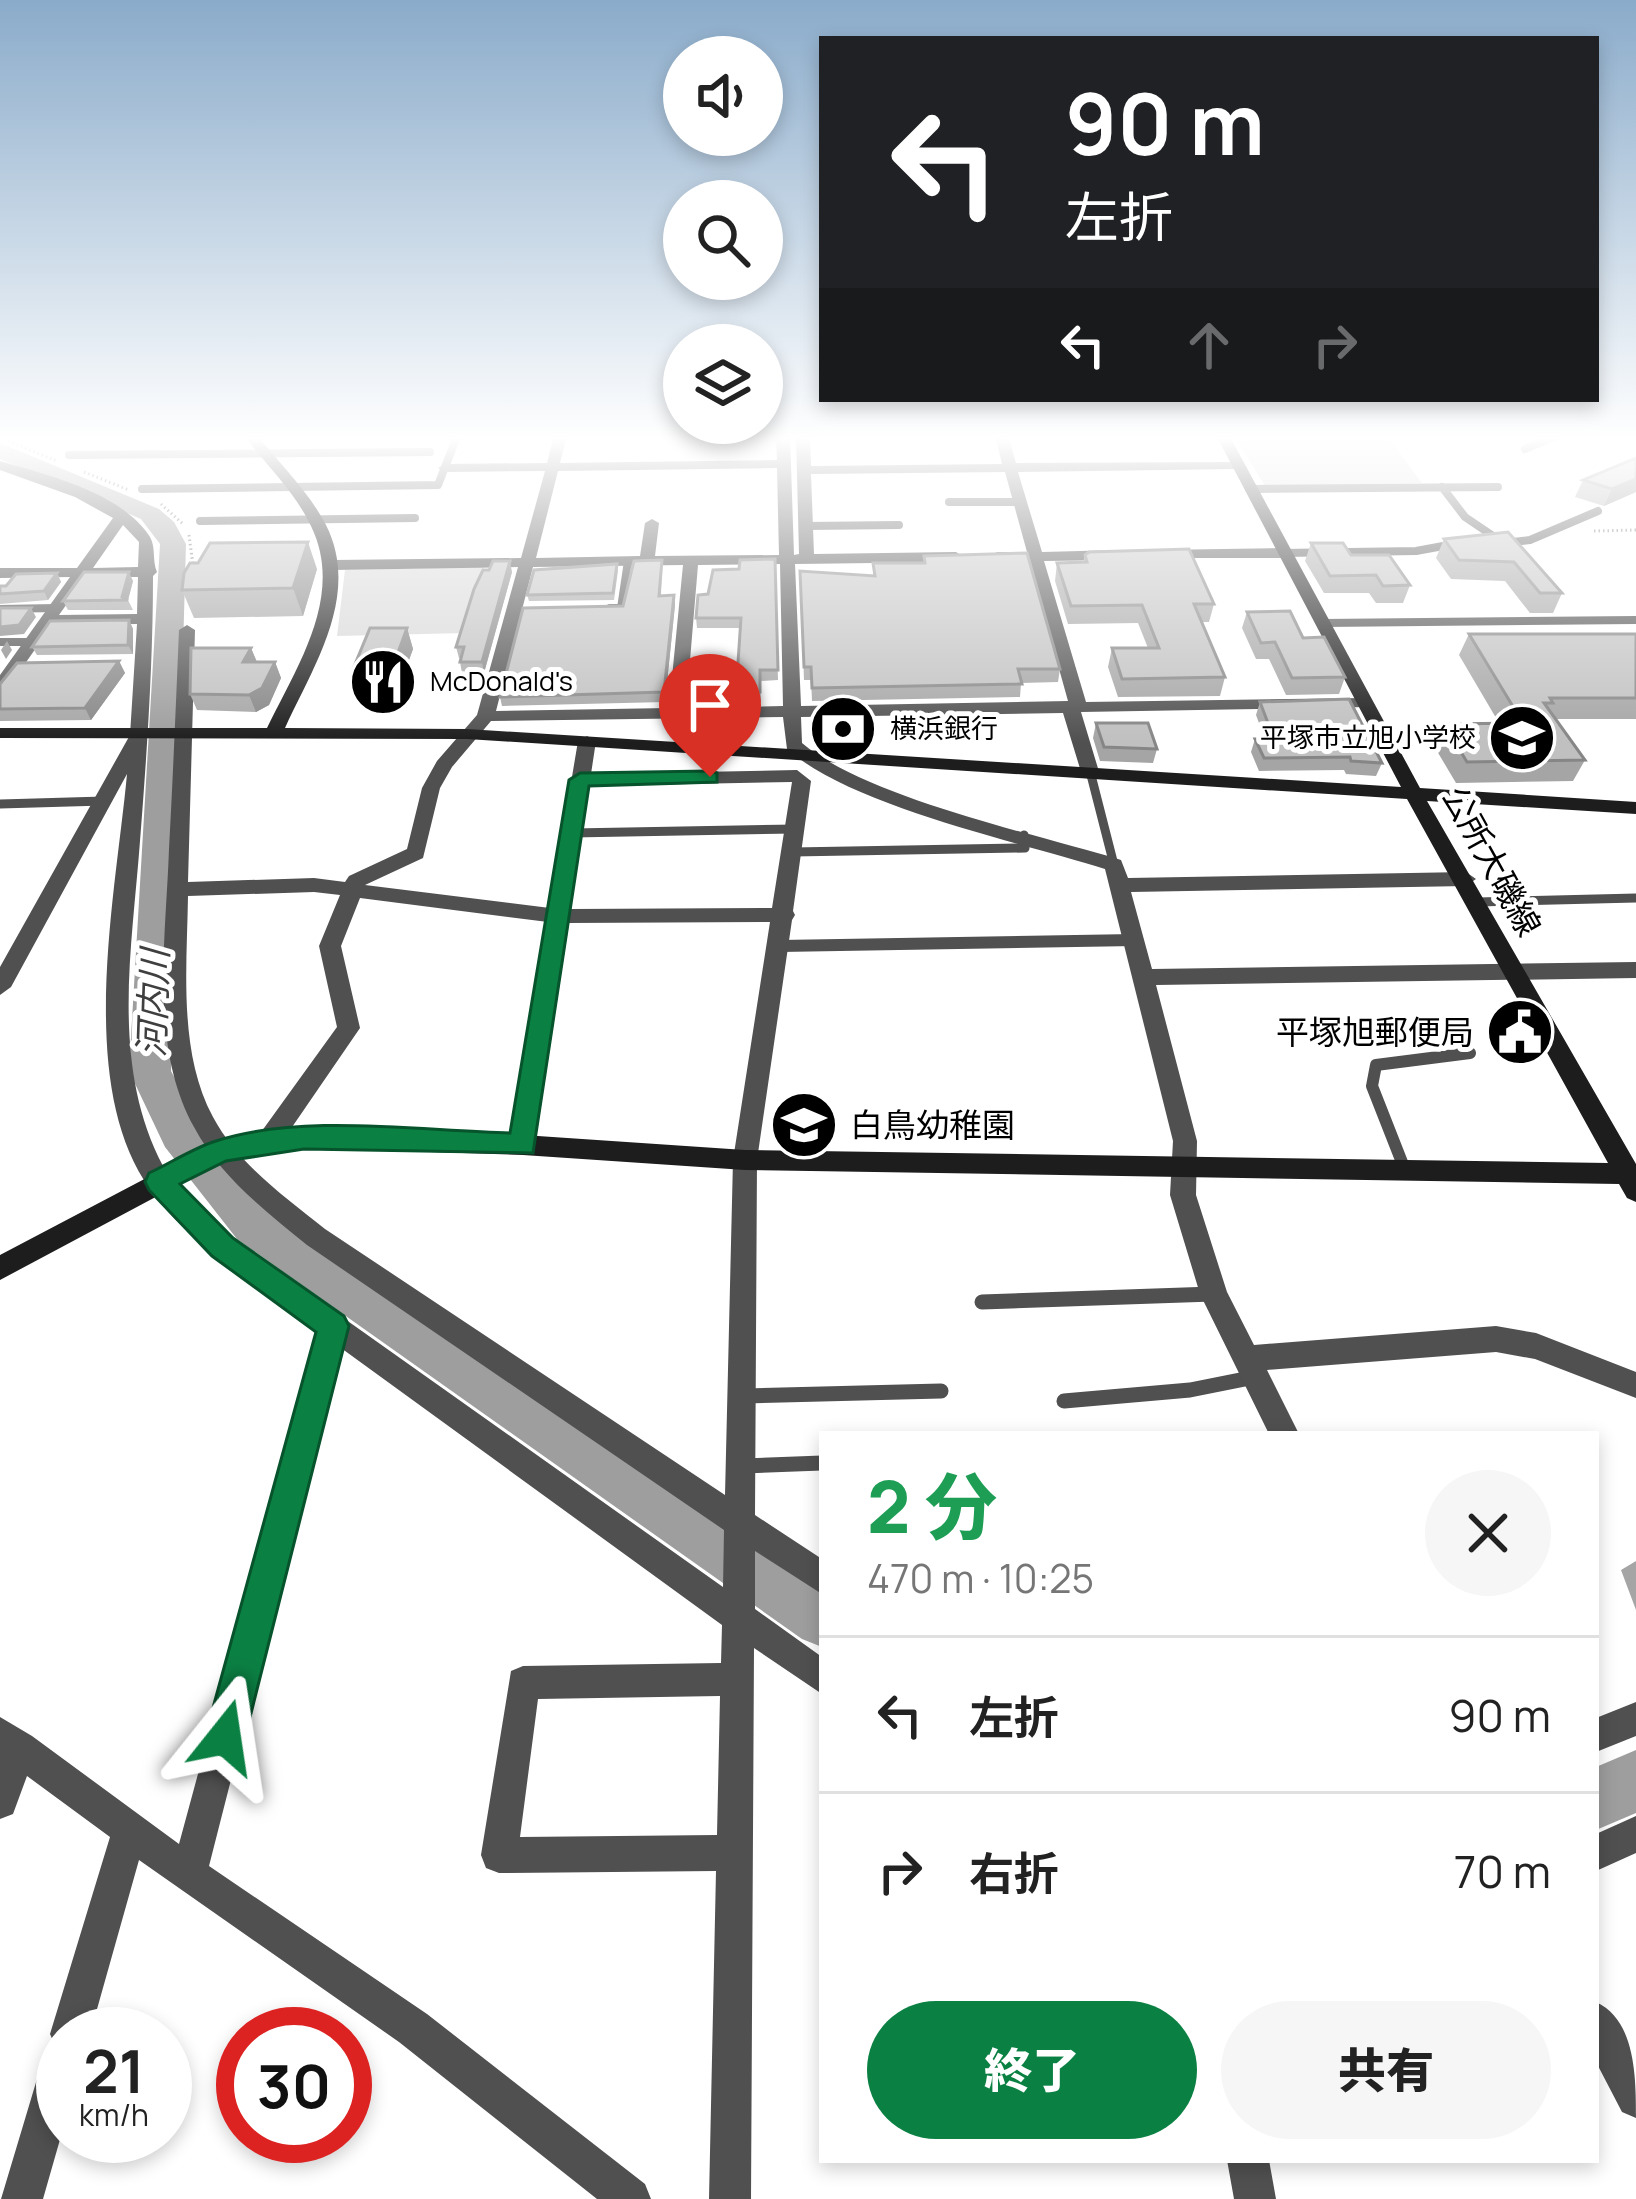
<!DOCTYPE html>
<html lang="ja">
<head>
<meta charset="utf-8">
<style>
	:root { --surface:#fff; --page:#f6f6f6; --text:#222; --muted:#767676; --line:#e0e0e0; --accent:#0b8043 }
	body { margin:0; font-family:Manrope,"Noto Sans JP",sans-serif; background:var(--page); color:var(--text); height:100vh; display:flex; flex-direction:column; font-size:45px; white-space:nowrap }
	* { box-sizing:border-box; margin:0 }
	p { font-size:39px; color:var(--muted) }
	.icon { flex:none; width:66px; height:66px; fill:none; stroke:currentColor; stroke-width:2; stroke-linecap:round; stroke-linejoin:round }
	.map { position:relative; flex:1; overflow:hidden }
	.sheet { position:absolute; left:819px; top:1431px; width:780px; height:732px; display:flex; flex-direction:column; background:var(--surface); border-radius:0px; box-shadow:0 6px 18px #0003 }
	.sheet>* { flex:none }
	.hud { position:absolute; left:819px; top:36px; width:780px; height:366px; border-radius:0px; box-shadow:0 6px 18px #0003; background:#202124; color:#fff; overflow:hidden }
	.fabs { position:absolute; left:663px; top:36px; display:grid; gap:24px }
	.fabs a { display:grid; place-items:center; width:120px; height:120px; border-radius:50%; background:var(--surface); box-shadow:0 6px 18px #0003; font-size:60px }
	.speed { position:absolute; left:36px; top:2007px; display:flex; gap:24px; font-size:60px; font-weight:700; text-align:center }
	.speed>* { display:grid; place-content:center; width:156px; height:156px; border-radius:50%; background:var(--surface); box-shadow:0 6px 18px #0003; line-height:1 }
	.speed small { font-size:30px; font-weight:400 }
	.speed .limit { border:18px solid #d22; background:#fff; color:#111 }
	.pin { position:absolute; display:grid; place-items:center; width:102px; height:102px; color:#fff; margin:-123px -51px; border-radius:50% 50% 50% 0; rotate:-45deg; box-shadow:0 0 12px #0007 }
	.pin .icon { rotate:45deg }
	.me { position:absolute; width:132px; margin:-66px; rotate:15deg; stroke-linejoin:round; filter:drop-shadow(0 0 9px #0008) }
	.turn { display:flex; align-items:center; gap:42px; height:252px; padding:0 48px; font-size:54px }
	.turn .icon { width:156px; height:156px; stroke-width:2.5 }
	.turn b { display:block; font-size:84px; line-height:102px }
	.lanes { display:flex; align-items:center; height:114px; padding:0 48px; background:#0003; justify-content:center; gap:60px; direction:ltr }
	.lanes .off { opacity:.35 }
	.round { display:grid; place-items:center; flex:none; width:126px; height:126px; border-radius:63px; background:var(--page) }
	.overview { display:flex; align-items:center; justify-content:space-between; height:204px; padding:0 48px }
	h1 { font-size:72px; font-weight:800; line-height:90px; color:#1e9e55 }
	.cta { display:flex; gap:24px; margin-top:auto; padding:24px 48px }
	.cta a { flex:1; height:138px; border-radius:72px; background:var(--accent); color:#fff; font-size:48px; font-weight:800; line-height:138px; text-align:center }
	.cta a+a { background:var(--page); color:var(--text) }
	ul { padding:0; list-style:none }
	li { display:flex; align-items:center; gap:36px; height:156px; padding:0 48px; border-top:3px solid var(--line) }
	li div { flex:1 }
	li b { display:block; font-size:45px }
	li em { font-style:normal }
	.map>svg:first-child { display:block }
</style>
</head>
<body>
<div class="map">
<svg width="1636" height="2199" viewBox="0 0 1636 2199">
	<rect width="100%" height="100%" fill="#fff"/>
	<path fill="#d7d7d7" d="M1234,435H1386L1422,483L1265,486Z
		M484,567L465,633L337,636L345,570Z"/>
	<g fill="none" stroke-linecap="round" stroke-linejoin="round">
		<path fill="#9e9e9e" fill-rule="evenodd" d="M0,443L159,509L174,522L186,544L171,1071L208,1141L269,1211L822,1585V1647L802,1639L237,1239L165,1147L129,1071L160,544L141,519L0,459Z
			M1636,1750V1813L1596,1830V1767Z"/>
		<path stroke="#727272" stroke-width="3" stroke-dasharray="1.5 3" stroke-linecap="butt" d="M0,438L57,461
			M84,472L129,490
			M161,504L184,525
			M1594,531L1636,530
			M189,535L193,565"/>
		<path stroke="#505050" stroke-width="8" d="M1525,449L1558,435
			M69,455L430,452
			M1442,487L1465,517L1502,542
			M142,489L438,485L456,439
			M1249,489L1498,487
			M949,502H1020
			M200,521L415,518
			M806,526L899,525
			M1504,543L1530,540L1598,511
			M1282,553L1416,551L1454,544
			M610,608H621L628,561
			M0,609L56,608
			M1322,623L1636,620
			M0,642H32"/>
		<path stroke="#505050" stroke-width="9" d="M1091,775L1114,865
			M0,804L104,801
			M572,833L796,829
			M793,852L1025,848L1024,835
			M1478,902L1636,898"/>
		<path stroke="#505050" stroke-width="12" d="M780,946L1135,940
			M1405,1170L1372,1086L1376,1065L1470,1053"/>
		<path stroke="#505050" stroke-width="15" d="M982,1302L1213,1294
			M744,1396L941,1391
			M1064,1401L1190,1390L1255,1377
			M743,1466L822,1463"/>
		<path fill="#505050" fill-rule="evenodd" d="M554,435H567L560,463L777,460L776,435H790L794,555L799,554L796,435H810L811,466L1002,464L995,435H1008L1016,463L1240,462L1242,465L1235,469L1018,472L1042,552L1118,550L1126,555L1118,560L1044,561L1086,702L1363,698L1369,699V707L1081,712L1100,775L1091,781L1082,775L1063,713L801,717L802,743C867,798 1036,834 1121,860L1128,878L1466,872L1476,879L1466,886L1131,892L1152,969L1636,962V978L1156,985L1197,1141L1196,1195L1227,1292L1254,1345L1496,1326L1536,1333L1636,1372V1398L1535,1359L1496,1352L1267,1370L1299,1434H1269L1200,1294L1170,1195L1173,1141L1105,869C1017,841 853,807 787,749L783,717L491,721L452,767L440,788L423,858L365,885L550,908L578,741L587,736L596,741L591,774L797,770L811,781L793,911L795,915L792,920L757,1160L755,1515L822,1559V1594L755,1551V1609L822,1657V1694L754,1648L751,2199H709L716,1871L499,1873L486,1868L481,1855L511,1671L523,1666L721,1663L722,1625L341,1348L209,1866L427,2014L645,2184L651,2199H597L399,2042L139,1860L90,2034H63V2129L43,2199H1L43,2059L49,2045L54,2043L50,2034L110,1837L27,1776L13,1814L0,1819V1717L32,1736L179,1844L318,1331C260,1289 192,1248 150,1189C75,1085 116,894 127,774L11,987L0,995V967L130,735L137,624L52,625L6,691L0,692V675L70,577L0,578V568H77L113,518L75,497L0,470V461C47,475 121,492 150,537C156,547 152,561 157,572L153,576C153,663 147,752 140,841C132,950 110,1065 163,1166C177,1193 210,1217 232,1239L723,1587L724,1530L307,1245C265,1211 220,1176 194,1127C149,1046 166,938 169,849C173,776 176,703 179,630L187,625L195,630L188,882L314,878L345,882L349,876L407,849L422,788L437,761L477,715L518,567L333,570L325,565L333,560L521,558L545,471L445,472L438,468L445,464L547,463ZM777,468L779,555L655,556L659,523L652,519L645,523L640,556L536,558L558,471ZM1005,472L1027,552H997L989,557L997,562L1029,561L1068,701L801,706L795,564L956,562L964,557L956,552L814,554L811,474ZM123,525L139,542L138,567L93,568ZM780,564L783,706L686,708L698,565ZM683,565L669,708L496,711L533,567ZM86,577H138L137,614L59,615ZM792,782L772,908L571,909L589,786ZM314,892L340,895L319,946L337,1027L259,1135L256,1142L259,1149H277L360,1028L341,946L360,898L548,922L511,1145L514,1152H532L535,1145L569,923L770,922L733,1160L725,1495L325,1229C285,1197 238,1164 213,1117C178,1052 187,967 188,896ZM720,1696L717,1835L520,1837L538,1699Z
			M1158,550L1282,548L1290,553L1282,558H1153V552Z
			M1636,1702V1736L1596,1752V1718Z
			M1636,1816V1853L1596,1871V1834Z
			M1596,2002C1636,2020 1636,2079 1636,2118L1622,2112L1596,2062Z
			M1227,2160H1269L1276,2199H1234Z"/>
		<path fill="#1d1d1d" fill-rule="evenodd" d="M244,435H257C280,464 309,492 326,525C361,595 314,665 285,728L467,729L1401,787L1216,435H1229L1420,788L1636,802V814L1427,801L1636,1164V1202L1627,1198L1619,1184L745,1170L523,1155L304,1148L225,1160L0,1280V1255L211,1144L304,1128L523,1135L745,1150L1608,1163L1407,799L467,739L0,738V728H267C297,666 345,596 311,526C295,492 266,465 244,435Z"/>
	</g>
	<path fill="#a5a5a5" d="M1636,458V492L1604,506L1575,497L1583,480Z
		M1508,532L1562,593L1553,613H1530L1505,581L1451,579L1436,558L1444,539Z
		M1311,543L1351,555L1410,585L1403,603H1376L1369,593H1324L1305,561Z
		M1085,555L1214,604L1209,622H1202L1225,677L1220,696L1118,697L1108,667L1112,648H1148L1138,623L1068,624L1055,581L1057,563H1083Z
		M924,556L1060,669L1058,682L1021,683L1020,697L812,701L811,680H804L800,571L873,576V563H924Z
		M775,559L778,680L760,681L761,702H737L740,628H697L696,618L708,594Z
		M662,560L661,596L674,595L675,605L665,702L502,706L500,697L623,606Z
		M617,564L618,571L614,600L529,601L527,595Z
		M317,569L303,616L194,618L182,590Z
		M512,572L484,673H462L460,662L461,658H459L456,647Z
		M57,573L61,582L48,600L0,604V586Z
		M133,581L128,600L133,610H68L63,601Z
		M1247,612L1303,638L1345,677L1339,694L1286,695L1269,659H1256L1242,628Z
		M129,620L133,629V654L37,655L32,647Z
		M407,628L413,649L398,690L360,691L353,669Z
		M1469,634H1636V719H1556L1585,760L1573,781L1456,783L1434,746L1444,724L1499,723L1459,655Z
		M251,648L257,662H275L281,678L269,705L256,712L197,710L190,694Z
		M119,661L125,673L91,720L0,721V684Z
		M1260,702L1382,763L1376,776L1346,774L1344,770L1259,771L1251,752L1255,739H1265L1256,715Z
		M1096,723L1157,749L1153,763L1100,761L1093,738Z
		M1636,1561V1610L1621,1570Z"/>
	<path fill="#868686" d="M1636,479V492L1604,506L1612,489Z
		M308,542L317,569L303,616L293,588Z
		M510,561L512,572L484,673L482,662Z
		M129,572L133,581L128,600L122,597Z
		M57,573L61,582L48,600L44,591Z
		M674,595L675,605L665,702L664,692Z
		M31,608L36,617L24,634L0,636V627Z
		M129,620L133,629V654L128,645Z
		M407,628L413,649L398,690L392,669Z
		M7,641L12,650L6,659L1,650Z
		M251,648L258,665L243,662Z
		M119,661L125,673L91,720L85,708Z
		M275,662L281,678L269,705L256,712L249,695Z"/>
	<path fill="#c0c0c0" stroke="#868686" stroke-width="3" d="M1636,458V479L1612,489L1583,480Z
		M1508,532L1562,593H1540L1514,562L1459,560L1444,539Z
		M308,542L293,588L182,590L184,573L190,563H198L210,543Z
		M1311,543H1343L1351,555H1389L1410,585L1383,586L1376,575L1330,576Z
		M1189,549L1214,604H1194L1225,677L1122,679L1112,648H1159L1142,605L1071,606L1057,563L1087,562L1085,555L1089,552Z
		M1027,553L1060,669H1018L1022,684L812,688L811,667H804L800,571L875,576L873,563H925L924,556Z
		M775,559L778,670H760V692H736L741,618H696L698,595L708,594L713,570L739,569L740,560Z
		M662,560L659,596L674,595L664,692L500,697L523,608L623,606L634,561Z
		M493,561H510L482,662H460L464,647H456L474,589L483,570H489Z
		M617,564L613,593L527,595L534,570Z
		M84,572H129L122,597L128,600L63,601Z
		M57,573L44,591L0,594V586H6L16,574Z
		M0,608H31L19,625L0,627Z
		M1290,611L1303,638L1324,637L1345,677L1292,678L1275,642L1261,643L1247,612Z
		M129,620L128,645L32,647L50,621Z
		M370,628H407L392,669H353Z
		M1469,634H1636V698H1550L1553,703H1544L1585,760L1467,762L1444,724L1523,723Z
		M191,648H251L243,662H275L262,688L249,695L190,694Z
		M119,661L85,708L0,709V684L17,663Z
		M1349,699L1382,763L1351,761L1350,757L1264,758L1255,739H1274L1260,702Z
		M1096,723H1148L1157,749L1104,747Z"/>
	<linearGradient id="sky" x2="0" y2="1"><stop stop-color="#8aabca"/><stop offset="0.59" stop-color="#fff"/><stop offset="1" stop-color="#fff" stop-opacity="0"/></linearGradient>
	<rect width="1636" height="743" fill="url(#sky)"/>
	<path fill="#0b8043" stroke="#07532c" stroke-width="3" d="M710,771L717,773V782L589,786L533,1153L304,1149L226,1161L180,1184L233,1238L344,1316L349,1326L245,1737L239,1751L225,1757L211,1751L205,1737L316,1332L212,1256L149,1190L145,1182L149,1173C171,1163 193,1148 216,1141C302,1113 420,1131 510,1133L569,780L580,773Z"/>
	<defs>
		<g id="restaurant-disc" transform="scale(3.45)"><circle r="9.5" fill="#000" stroke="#fff"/><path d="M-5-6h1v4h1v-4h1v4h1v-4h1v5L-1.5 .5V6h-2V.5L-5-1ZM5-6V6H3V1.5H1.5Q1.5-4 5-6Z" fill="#fff"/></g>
		<g id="bank-disc" transform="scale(3.45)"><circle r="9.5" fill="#000" stroke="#fff"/><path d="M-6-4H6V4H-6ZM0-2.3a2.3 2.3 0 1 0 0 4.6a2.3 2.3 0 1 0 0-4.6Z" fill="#fff"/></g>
		<g id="school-disc" transform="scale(3.45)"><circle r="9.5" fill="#000" stroke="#fff"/><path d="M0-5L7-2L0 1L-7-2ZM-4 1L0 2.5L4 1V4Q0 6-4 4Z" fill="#fff"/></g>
		<g id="civic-disc" transform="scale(3.45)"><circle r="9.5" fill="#000" stroke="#fff"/><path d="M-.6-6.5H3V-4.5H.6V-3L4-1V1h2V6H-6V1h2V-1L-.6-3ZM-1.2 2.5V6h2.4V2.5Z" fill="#fff"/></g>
	</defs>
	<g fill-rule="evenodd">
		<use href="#restaurant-disc" x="383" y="682"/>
		<use href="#bank-disc" x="843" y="729"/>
		<use href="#school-disc" x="1522" y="738"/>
		<use href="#civic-disc" x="1520" y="1032"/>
		<use href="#school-disc" x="804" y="1125"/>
	</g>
	<g text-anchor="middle" stroke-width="10" stroke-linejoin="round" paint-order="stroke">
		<g font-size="27" fill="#000" stroke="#fff" text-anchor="start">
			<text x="430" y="691">McDonald's</text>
			<text x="890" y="738">横浜銀行</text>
			<text x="1476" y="747" text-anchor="end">平塚市立旭小学校</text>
		</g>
		<g font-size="33" fill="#000" stroke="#fff">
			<text transform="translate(1492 861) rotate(61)" y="12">公所大磯線</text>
		</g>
		<g font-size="33" fill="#000" stroke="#fff" text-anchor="end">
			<text x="1474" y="1044">平塚旭郵便局</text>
			<text x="850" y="1137" text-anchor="start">白鳥幼稚園</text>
		</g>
		<g font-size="36" font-style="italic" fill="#3f3f3f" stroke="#fff">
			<text transform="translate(153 1003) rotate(-88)" y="13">河内川</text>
		</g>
	</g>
</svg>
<div class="fabs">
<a><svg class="icon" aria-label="sound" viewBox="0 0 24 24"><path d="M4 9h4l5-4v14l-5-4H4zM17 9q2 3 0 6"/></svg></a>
<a><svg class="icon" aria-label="search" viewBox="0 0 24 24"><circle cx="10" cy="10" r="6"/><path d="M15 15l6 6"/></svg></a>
<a><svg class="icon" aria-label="layers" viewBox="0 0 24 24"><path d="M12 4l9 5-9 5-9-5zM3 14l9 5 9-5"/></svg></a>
</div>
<div class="speed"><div>21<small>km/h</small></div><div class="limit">30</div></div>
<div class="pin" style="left:710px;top:777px;background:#d93025"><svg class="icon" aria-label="arrive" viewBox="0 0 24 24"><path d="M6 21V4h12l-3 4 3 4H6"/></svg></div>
<svg class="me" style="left:225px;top:1737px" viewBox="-20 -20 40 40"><path d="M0-17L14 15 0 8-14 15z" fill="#0b8043" stroke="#fff" stroke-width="4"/></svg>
<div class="hud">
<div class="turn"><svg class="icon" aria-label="left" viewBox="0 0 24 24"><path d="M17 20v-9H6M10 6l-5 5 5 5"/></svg><div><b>90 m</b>左折</div></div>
<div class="lanes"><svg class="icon" aria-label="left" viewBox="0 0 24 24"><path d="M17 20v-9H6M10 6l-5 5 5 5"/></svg><svg class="icon off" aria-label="ahead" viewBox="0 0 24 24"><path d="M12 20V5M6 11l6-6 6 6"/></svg><svg class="icon off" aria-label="right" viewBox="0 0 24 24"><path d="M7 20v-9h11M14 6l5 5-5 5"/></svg></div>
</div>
<section class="sheet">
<div class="overview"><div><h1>2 分</h1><p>470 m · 10:25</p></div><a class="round"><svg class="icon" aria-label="close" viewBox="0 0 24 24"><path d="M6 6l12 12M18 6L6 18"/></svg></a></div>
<ul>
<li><svg class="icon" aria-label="left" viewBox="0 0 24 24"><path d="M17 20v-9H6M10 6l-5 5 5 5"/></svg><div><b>左折</b></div><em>90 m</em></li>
<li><svg class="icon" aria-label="right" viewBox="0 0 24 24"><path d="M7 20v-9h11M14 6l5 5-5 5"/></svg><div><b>右折</b></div><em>70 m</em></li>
</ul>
<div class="cta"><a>終了</a><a>共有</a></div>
</section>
</div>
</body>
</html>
